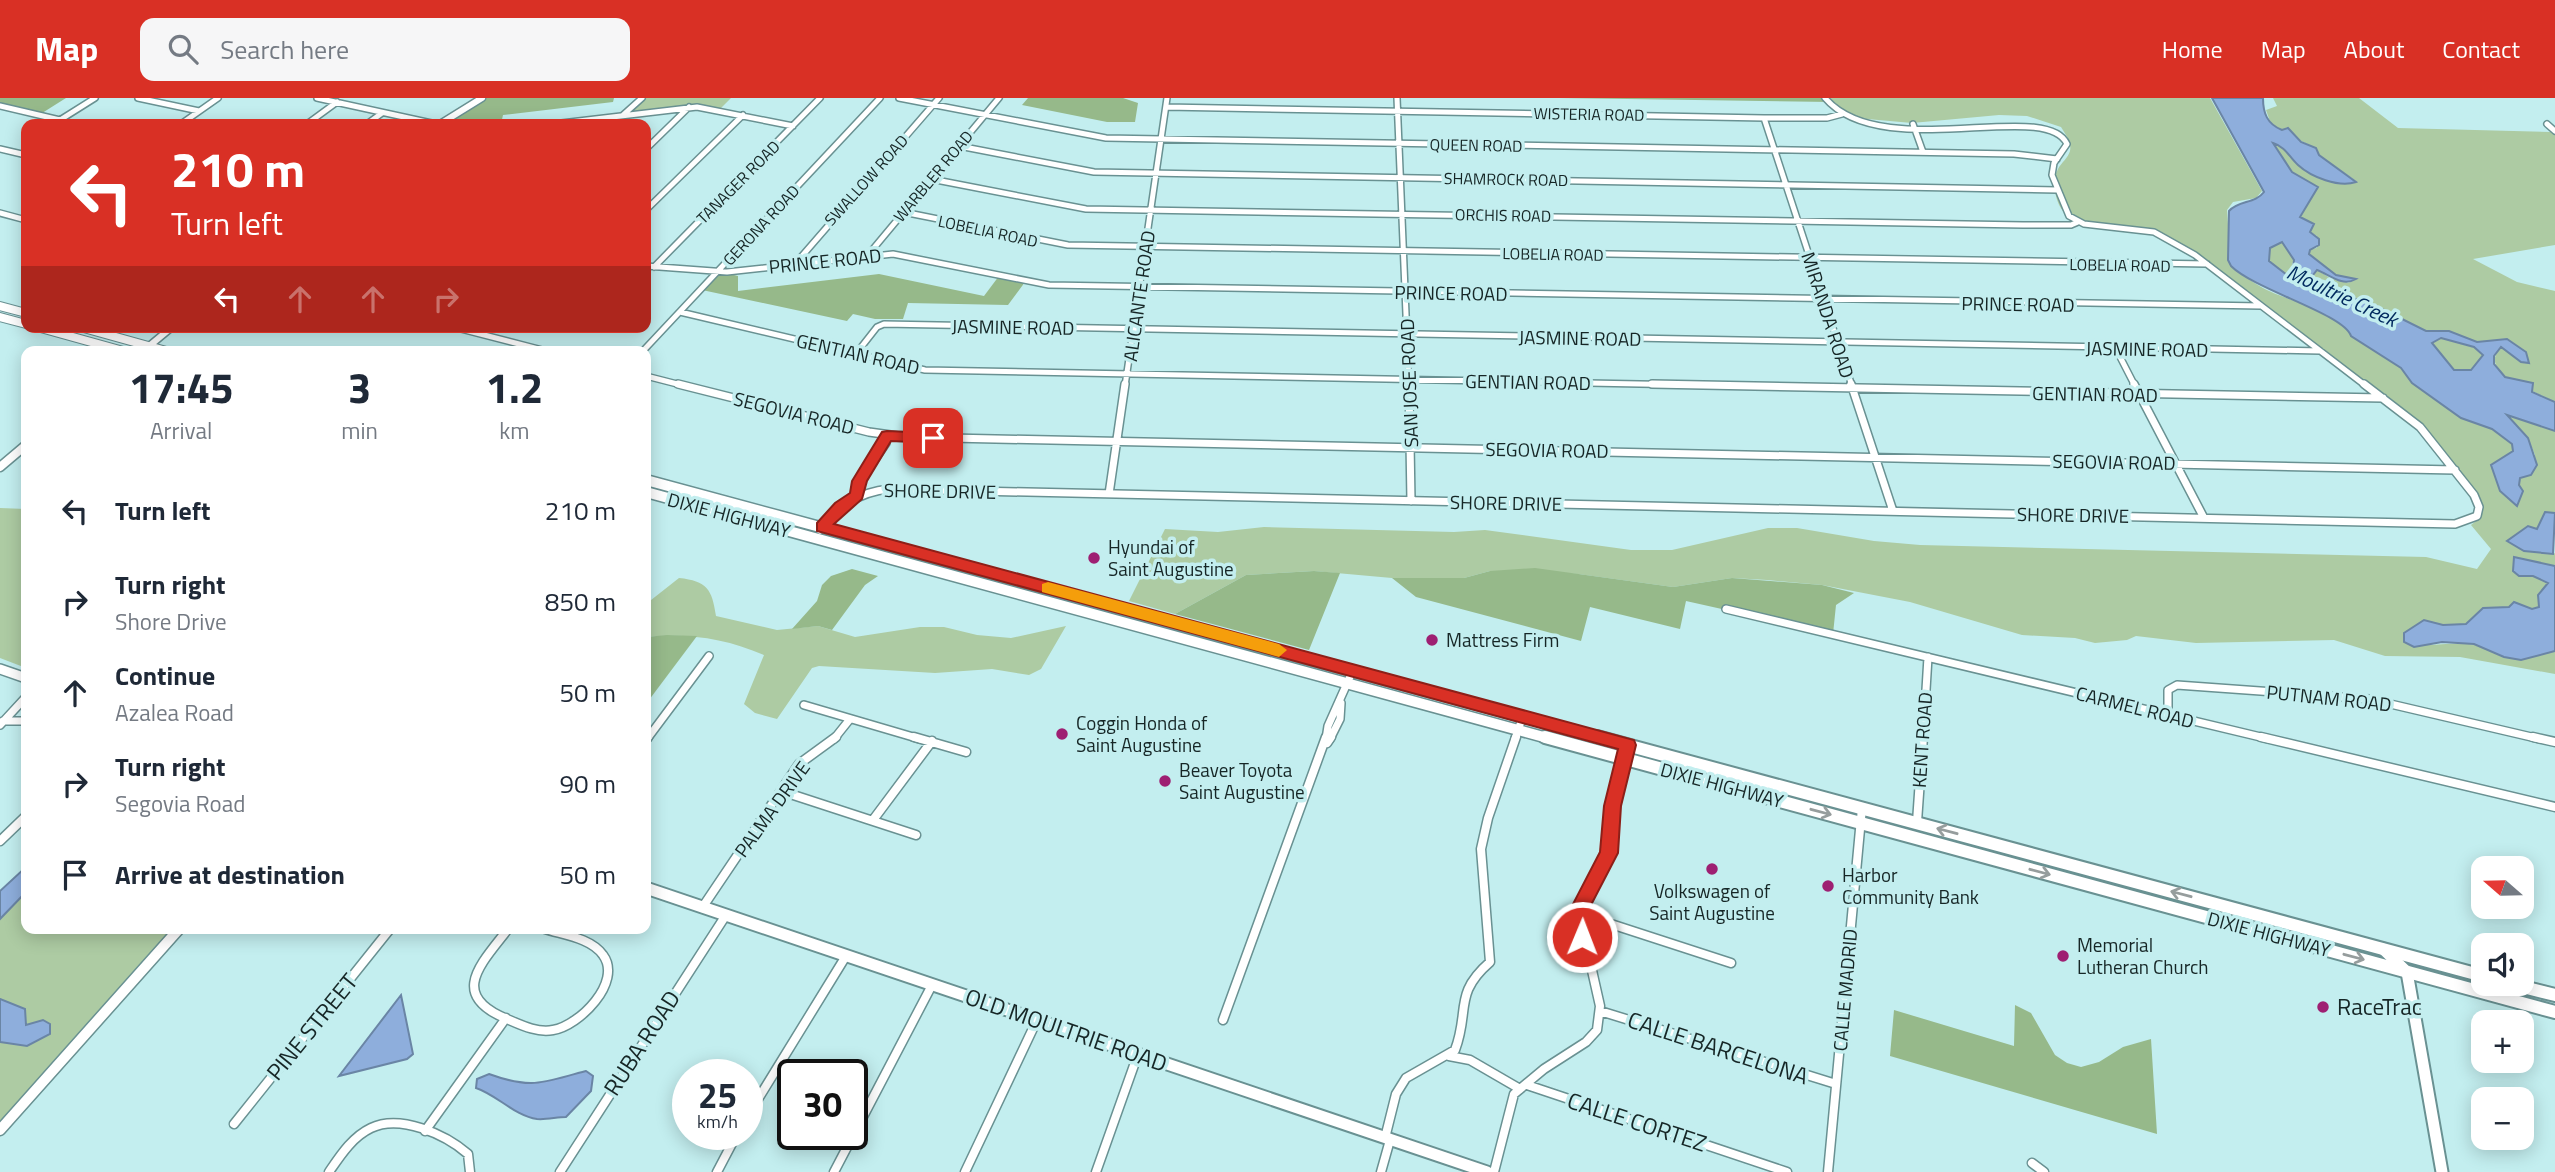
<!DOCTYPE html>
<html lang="en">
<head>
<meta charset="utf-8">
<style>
	:root { --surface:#fff; --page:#f6f6f7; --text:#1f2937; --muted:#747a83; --accent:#d93025 }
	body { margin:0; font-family:"Titillium Web",sans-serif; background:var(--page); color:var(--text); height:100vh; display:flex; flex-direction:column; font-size:26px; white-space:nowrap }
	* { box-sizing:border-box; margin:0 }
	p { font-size:23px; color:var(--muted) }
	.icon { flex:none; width:38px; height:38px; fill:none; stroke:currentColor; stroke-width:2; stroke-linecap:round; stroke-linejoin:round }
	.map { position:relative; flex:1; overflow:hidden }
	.side { position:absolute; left:21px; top:248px; width:630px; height:588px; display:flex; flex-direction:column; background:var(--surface); border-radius:14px; box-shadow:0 4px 18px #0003 }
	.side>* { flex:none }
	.banner { position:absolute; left:21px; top:21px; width:630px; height:214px; border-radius:14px; box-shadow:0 4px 18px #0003; background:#d93025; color:#fff; overflow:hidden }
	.needle { width:46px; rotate:290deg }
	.buttons { position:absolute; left:2471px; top:758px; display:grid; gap:14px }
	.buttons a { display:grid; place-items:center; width:63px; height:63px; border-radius:14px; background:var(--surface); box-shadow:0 4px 18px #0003; font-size:35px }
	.speed { position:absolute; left:672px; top:961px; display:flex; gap:14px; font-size:35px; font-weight:700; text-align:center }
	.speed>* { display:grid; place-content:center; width:91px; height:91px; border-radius:50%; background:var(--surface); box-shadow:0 4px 18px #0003; line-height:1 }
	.speed small { font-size:18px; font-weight:400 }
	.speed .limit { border:4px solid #111; border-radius:10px; background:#fff; color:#111 }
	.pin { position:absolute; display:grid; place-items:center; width:60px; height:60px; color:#fff; margin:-30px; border-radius:14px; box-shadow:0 4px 10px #0006 }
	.me { position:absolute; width:77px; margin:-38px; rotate:1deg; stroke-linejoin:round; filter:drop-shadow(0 0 5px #0008) }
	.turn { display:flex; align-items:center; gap:24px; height:147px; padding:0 35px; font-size:32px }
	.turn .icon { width:91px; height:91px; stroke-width:2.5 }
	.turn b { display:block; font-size:49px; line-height:60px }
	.lanes { display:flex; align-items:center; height:66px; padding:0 35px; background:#0003; justify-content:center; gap:35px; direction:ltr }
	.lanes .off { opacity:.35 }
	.eta { display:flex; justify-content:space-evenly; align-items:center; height:119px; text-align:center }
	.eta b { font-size:42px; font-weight:700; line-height:49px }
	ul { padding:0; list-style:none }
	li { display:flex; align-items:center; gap:21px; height:91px; padding:0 35px }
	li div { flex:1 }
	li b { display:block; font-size:26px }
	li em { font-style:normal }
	header { display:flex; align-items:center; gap:42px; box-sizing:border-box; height:98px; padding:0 35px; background:var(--accent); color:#fff }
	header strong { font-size:33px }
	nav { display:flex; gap:38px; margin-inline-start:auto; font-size:24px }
	.search { width:490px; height:63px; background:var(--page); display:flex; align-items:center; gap:18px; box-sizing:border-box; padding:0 24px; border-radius:14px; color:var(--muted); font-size:26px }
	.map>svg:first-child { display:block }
</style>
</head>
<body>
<header>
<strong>Map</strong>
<div class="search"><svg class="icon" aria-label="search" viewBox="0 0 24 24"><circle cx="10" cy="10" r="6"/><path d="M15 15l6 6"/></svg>Search here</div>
<nav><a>Home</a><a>Map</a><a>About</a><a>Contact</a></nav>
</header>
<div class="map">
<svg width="2555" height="1074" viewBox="0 0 2555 1074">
	<rect width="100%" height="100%" fill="#c3eeef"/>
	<path fill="#adcba3" d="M642,0H731L719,12L702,9L623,18Z
		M1828,0H2210L2262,93L2256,100L2233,104L2227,112L2231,168C2242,176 2252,184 2263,190C2284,202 2343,214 2351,238L2401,270L2461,320L2492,331L2512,346L2513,353L2491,367L2500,393L2516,407L2520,379L2535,357L2528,340L2506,316L2555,333V415L2545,414L2537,432L2553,456L2555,455V468L2550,467L2533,478L2548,485L2538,497L2539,509L2532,511L2514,504L2510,509L2483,510L2466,526L2443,527L2424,522L2404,535V544C2428,551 2451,542 2475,547C2492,550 2505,563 2523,561C2534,560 2544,554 2555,553V576L2460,559L2385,558L2334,542L2196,545L2136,538L2127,542L2095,545L2075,540L2022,537L1910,504L1822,487L1767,482L1732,480L1673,489L1578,476L1490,473L1464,480H1392L1314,473L1246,477L1175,516L1129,503L1165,431L1218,434L1264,429L1454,434L1485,432L1631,452H1672L1768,430H1797L1874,443L1920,447L2426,459L2477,471L2491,451L2471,427L2481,419L2482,410L2425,331L2165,136C2139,127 2085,133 2066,116C2055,107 2051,83 2058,71C2061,65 2068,60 2070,53C2072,44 2065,36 2061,29L2027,18L1999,17L1912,25L1856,20L1845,17Z
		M2273,0H2359L2398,30L2551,34L2555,37V147L2473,161L2517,184L2555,193V304L2532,293L2533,285L2505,279C2495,267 2490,262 2501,249L2521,264L2526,260V254L2507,241L2477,244L2449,233H2426L2370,205L2296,184L2269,163L2270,150L2282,144L2294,162L2292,166L2299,176L2313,177L2317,172L2330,180L2350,185L2327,172L2309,156L2310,151L2317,150V138L2310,134L2314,126L2300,119L2318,89L2292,74L2273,44L2283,49L2297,66L2356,83L2319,57L2316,50L2272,29L2266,12L2277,8Z
		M2441,240L2479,251L2483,257L2471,272H2454L2432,245Z
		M0,410L26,411V570L0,560Z
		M679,480C707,483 712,491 716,518L777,532L818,528L855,539L920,529H944L977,537L1011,540L1066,528L1041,571L1029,577L992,571L935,575L819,568L812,570L777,621L755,615L744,606L764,557C725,540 688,535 646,539V506Z
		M26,794V831H174L0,1026V944L27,948L43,922L25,927L26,919L0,901V821Z"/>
	<path fill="#96b98a" d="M0,0H66L39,17L0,8Z
		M485,0H614L613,4L503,17L501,26H443Z
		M1028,0H1123L1138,5L1135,24H1107L1022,7Z
		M1559,0H1828L1832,4Z
		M718,173L738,178V193L879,176L984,198L999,178L1025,184L1008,207L908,205L903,221H875L853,216L847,223L702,192Z
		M1535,470L1673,489L1732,480L1822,487L1854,495L1836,507L1833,536L1686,503L1680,531L1590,509L1581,543L1416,499L1392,480H1464L1490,473Z
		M852,471L878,478L865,487L832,532L818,528L792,531L817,503L822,487L831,478Z
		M1314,473L1340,475L1309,552L1175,516L1246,477Z
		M667,537L697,538L646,606V539Z
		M2015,907L2031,915L2055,957L2067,965L2081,969L2099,964L2123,949L2151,941L2157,1036L1890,958L1894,912L2014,948Z"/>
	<path fill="#8eaedc" stroke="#6a85a5" stroke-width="2" fill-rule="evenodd" d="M2212,0H2263C2263,15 2267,26 2282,32L2288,30L2301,44L2316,50L2319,57L2356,84C2339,90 2311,79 2298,67C2289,59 2286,49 2273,45L2292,74L2318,89L2300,119L2314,126L2310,134L2319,141V147L2310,152L2309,156L2336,177L2356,181C2342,189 2330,177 2317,172L2313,177L2299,176L2293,171L2294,162L2282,144L2270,150L2269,163L2296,184L2370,205L2426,233H2449L2477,244L2507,241L2526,254L2529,265L2521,264L2501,249L2494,258V266L2505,279L2533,285L2532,294L2555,304V333L2507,317L2528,340L2537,367L2531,377L2520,380L2519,387L2523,393L2517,408L2500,393L2491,367L2513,353L2512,346L2492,331L2461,320L2412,285L2401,270L2351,238C2344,216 2255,192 2231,168L2228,162L2229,113C2239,102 2255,106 2264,94ZM2441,240L2474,249L2483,257L2471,272H2454L2432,245Z
		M2545,414L2555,415L2553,456L2524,453L2507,443L2528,428L2537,431Z
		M2514,459L2555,468V553L2521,562L2504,559L2474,546L2442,544L2414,549L2404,544V535L2424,522L2443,527L2466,526L2483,510L2509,509L2514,504L2532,511L2539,509L2538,497L2548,485L2533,478H2519L2513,473Z
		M26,769V794L0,821V793Z
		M401,897L413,956L407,961L339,978Z
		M0,901L25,911L26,927L43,922L50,926V936L27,948L0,944Z
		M586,973L593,978L591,993L566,1019C557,1019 546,1022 537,1021C515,1018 497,997 476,990L477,981L489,976C533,992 543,984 586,973Z"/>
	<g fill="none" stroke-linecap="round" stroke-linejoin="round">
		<g stroke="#699192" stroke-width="8">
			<path id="minor-far2" d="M138,0L199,13
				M317,0L436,26
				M899,0L1106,40L2014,56L2057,61
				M1397,0L1409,288
				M1825,0C1881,66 2047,0 2067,46L2054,65L2052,77L2069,118L2084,126L2154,134L2195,157L2366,288
				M0,8L77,26
				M1166,9L1764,20H1827L1842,16
				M1764,20L1852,288
				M60,22L95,0
				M181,26L218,0
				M307,26L337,4
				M367,26L382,15
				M553,26L697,9L793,28
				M613,26L642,0
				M1913,26L1923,54
				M2547,26L2555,33
				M959,48L1094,74L2057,92
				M0,51L26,57
				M646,51L689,9
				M931,81L1086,111L2023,127H2071L2078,124
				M646,112L743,17
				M903,114L1068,147L2207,166
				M0,115L26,122
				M868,157L999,0
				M795,166L939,0
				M646,168L727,174L893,156L1049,187L2261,208
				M654,169L820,0
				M680,214L925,272L1743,288
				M453,229L550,254
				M2116,251L2135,288
				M642,254L880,0
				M855,257L877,229L884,226L2320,253
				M646,278L685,288
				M1125,288L1167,0"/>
		</g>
		<g stroke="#699192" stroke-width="10">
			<path id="minor-far1" d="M678,286L869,334L905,339L2455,372
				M1409,286L1411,403
				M1652,286L2383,300
				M1851,286L1893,413
				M2134,286L2204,420
				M1109,396L1125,286
				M857,397L860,383L886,345L887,338
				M820,432C839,409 858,394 889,391L2455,426L2477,418L2479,409L2474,397L2420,329L2364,286
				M1726,511L2269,641
				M804,607L920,641
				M2168,617V592L2177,587L2369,601L2540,641
				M3,623H26
				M0,627L26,599
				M647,641L709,558
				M834,641L850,621
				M1326,641L1328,628L1353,572
				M1330,641L1340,621L1341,605
				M1515,641L1523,618
				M1923,641L1928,559"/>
		</g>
		<g stroke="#699192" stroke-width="11">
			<path id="minor" d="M914,639L966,654
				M2261,639L2555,709
				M2533,639L2555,644
				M646,642L648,639
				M1327,645L1331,639
				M781,693L916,737
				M873,722L932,643
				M1917,724L1923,639
				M0,743L26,718
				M702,810L799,666L836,639
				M1580,816L1731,865
				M508,831C481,866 448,897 507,921C521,927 537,935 553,932C579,928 623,884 603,857C591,840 564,837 545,831
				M1600,913L1836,986
				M1223,922L1326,639
				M1449,958L1470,962L1520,991
				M1527,987L1787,1074
				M747,1019L846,858
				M234,1026L390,831
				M425,1033L506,920
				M1385,1040L1396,996L1406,980L1455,952C1470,913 1453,896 1490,864L1481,751L1488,720L1516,639
				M2032,1065L2044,1074
				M329,1074C340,1058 352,1039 371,1030C400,1016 445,1036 468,1056L470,1074
				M560,1074L726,817
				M717,1074L737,1036
				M834,1074L932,887
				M965,1074L1037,922
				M1096,1074L1138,956
				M1381,1074L1390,1042
				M1494,1074L1514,996L1544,971L1586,944L1597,932L1600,908L1580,819L1585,797L1609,755L1613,708L1628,647
				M1828,1074L1862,710"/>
		</g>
		<g stroke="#699192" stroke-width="9">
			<path id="tertiary-far2" d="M440,26L482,0
				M142,254L172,229"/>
		</g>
		<g stroke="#699192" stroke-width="11">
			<path id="tertiary-far1" d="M0,369L26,347"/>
		</g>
		<g stroke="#699192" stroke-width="13">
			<path id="tertiary" d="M0,1032L179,831"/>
		</g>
		<g stroke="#699192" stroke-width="12">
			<path id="secondary-far1" d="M0,571L26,580"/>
		</g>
		<g stroke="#699192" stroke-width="15">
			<path id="secondary" d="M646,790L1487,1074
				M2383,851L2407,874L2442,1074"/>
		</g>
		<g stroke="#699192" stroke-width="10">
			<path id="primary-far2" d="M0,208L26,215
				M0,219L26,226
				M37,229L127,254
				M80,229L170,254"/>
		</g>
		<g stroke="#699192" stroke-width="13">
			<path id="primary-far1" d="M646,382L1604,641
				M646,394L1551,641"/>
		</g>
		<g stroke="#699192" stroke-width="16">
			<path id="primary" d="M1545,639L2555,914
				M1597,639L2483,878
				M2511,886L2555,897"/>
		</g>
		<use href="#minor-far2" stroke="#fff" stroke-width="5"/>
		<use href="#minor-far1" stroke="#fff" stroke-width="7"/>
		<use href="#minor" stroke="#fff" stroke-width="8"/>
		<use href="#tertiary-far2" stroke="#fff" stroke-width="6"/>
		<use href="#tertiary-far1" stroke="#fff" stroke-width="8"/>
		<use href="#tertiary" stroke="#fff" stroke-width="10"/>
		<use href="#secondary-far1" stroke="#fff" stroke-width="9"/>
		<use href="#secondary" stroke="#fff" stroke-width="11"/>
		<use href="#primary-far2" stroke="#fff" stroke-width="8"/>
		<use href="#primary-far1" stroke="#fff" stroke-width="10"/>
		<use href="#primary" stroke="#fff" stroke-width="12"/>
	</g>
	<defs><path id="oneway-shaft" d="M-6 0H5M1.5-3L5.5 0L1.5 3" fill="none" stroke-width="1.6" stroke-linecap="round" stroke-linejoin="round" transform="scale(1.75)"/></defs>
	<g stroke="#969d9d">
		<use href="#oneway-shaft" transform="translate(1821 714) rotate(15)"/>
		<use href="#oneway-shaft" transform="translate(1947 733) rotate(-165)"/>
		<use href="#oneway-shaft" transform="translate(2040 774) rotate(15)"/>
		<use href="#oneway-shaft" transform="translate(2181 796) rotate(-165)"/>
		<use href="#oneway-shaft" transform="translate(2354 859) rotate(15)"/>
	</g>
	<path fill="#d93025" stroke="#8d1f18" stroke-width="2" d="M887,333L933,335L940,340L933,345L891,343L867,383L862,401L834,426L1634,642L1636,647L1621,708L1618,755L1591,807L1589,846L1582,848L1576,846L1570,819L1573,806L1600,754L1604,708L1618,651L817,433V425L835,405L850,395L852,383L882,334Z"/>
	<path fill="#f59e0b" d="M1048,484L1279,546L1287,552L1279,559L1042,494V486Z"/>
	<g fill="#9e1f72" stroke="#c3eeef" stroke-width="2.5">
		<circle cx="1094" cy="460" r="7"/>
		<circle cx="1432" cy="542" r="7"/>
		<circle cx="1062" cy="636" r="7"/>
		<circle cx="1165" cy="683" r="7"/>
		<circle cx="1712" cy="771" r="7"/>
		<circle cx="1828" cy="788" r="7"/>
		<circle cx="2063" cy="858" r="7"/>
		<circle cx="2323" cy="909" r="7"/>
	</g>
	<g text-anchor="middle" stroke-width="7" stroke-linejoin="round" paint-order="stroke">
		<g font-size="16" fill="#162626" stroke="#c3eeef">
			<text transform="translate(1589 16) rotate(1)" y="6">WISTERIA ROAD</text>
			<text transform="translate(1476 47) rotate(1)" y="6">QUEEN ROAD</text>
			<text transform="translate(933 78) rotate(-50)" y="6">WARBLER ROAD</text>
			<text transform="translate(1506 81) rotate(1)" y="6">SHAMROCK ROAD</text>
			<text transform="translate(866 82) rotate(-48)" y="6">SWALLOW ROAD</text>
			<text transform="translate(738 84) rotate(-45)" y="6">TANAGER ROAD</text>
			<text transform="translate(1503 117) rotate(1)" y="6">ORCHIS ROAD</text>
			<text transform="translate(761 127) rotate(-47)" y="6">GERONA ROAD</text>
			<text transform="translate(988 133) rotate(12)" y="6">LOBELIA ROAD</text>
			<text transform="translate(1553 156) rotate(1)" y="6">LOBELIA ROAD</text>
			<text transform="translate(2120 167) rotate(1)" y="6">LOBELIA ROAD</text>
		</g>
		<g font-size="19" fill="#162626" stroke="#c3eeef">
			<text transform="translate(825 163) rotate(-6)" y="7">PRINCE ROAD</text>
			<text transform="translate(1451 195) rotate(1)" y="7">PRINCE ROAD</text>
			<text transform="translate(1139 198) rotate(-82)" y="7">ALICANTE ROAD</text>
			<text transform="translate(2018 206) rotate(1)" y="7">PRINCE ROAD</text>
			<text transform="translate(1828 217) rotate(72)" y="7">MIRANDA ROAD</text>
			<text transform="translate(1013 229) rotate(1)" y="7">JASMINE ROAD</text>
			<text transform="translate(1580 240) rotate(1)" y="7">JASMINE ROAD</text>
			<text transform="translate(2147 251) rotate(1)" y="7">JASMINE ROAD</text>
			<text transform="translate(858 256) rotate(13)" y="7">GENTIAN ROAD</text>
			<text transform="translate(1528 284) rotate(1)" y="7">GENTIAN ROAD</text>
			<text transform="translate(1409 285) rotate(-92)" y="7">SAN JOSE ROAD</text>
			<text transform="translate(2095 296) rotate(1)" y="7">GENTIAN ROAD</text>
			<text transform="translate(794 315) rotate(14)" y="7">SEGOVIA ROAD</text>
			<text transform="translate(1547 352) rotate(1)" y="7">SEGOVIA ROAD</text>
			<text transform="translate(2114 364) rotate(1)" y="7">SEGOVIA ROAD</text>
			<text transform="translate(940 393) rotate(1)" y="7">SHORE DRIVE</text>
			<text transform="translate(1506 405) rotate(1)" y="7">SHORE DRIVE</text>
			<text transform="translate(729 417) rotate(15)" y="7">DIXIE HIGHWAY</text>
			<text transform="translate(2073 417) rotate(1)" y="7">SHORE DRIVE</text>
			<text transform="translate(2329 600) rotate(6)" y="7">PUTNAM ROAD</text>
			<text transform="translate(2135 609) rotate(14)" y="7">CARMEL ROAD</text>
			<text transform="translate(1922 642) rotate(-86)" y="7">KENT ROAD</text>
			<text transform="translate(1722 687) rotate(15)" y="7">DIXIE HIGHWAY</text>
			<text transform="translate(772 711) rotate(-54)" y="7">PALMA DRIVE</text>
			<text transform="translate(2269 836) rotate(15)" y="7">DIXIE HIGHWAY</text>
			<text transform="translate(1845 892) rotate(-85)" y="7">CALLE MADRID</text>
		</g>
		<g font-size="19" fill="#162626" stroke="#c3eeef" text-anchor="start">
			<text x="1108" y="456">Hyundai of<tspan x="1108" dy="22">Saint Augustine</tspan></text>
			<text x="1446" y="549">Mattress Firm</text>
			<text x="1076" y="632">Coggin Honda of<tspan x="1076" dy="22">Saint Augustine</tspan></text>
			<text x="1179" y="679">Beaver Toyota<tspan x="1179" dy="22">Saint Augustine</tspan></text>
			<text x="1842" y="784">Harbor<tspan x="1842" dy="22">Community Bank</tspan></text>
			<text x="1712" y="800" text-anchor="middle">Volkswagen of<tspan x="1712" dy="22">Saint Augustine</tspan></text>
			<text x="2077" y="854">Memorial<tspan x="2077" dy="22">Lutheran Church</tspan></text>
		</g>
		<g font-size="21" font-style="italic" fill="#00295e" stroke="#c3eeef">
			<text transform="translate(2342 198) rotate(25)" y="7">Moultrie Creek</text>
		</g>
		<g font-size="23" fill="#162626" stroke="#c3eeef" text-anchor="start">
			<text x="2337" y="917">RaceTrac</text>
		</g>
		<g font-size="23" fill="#162626" stroke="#c3eeef">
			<text transform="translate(312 929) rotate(-51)" y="8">PINE STREET</text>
			<text transform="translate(1066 932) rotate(19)" y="8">OLD MOULTRIE ROAD</text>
			<text transform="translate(642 945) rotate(-57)" y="8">RUBA ROAD</text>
			<text transform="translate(1718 950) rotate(18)" y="8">CALLE BARCELONA</text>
			<text transform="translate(1637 1024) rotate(18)" y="8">CALLE CORTEZ</text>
		</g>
	</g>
</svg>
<div class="buttons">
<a><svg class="needle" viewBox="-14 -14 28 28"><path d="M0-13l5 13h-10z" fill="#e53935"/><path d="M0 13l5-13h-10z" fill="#747a83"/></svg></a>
<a><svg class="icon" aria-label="sound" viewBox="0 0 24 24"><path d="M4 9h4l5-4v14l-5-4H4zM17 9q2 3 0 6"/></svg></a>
<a>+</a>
<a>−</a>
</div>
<div class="speed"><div>25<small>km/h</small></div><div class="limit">30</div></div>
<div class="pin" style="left:933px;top:340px;background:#d93025"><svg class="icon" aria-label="arrive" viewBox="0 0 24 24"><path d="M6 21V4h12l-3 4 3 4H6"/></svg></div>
<svg class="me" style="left:1582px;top:839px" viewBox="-20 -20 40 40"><circle r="17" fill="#d93025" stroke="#fff" stroke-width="3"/><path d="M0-11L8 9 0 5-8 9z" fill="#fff"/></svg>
<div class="banner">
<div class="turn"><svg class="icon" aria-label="left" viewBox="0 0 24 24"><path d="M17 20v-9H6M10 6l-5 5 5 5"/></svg><div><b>210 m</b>Turn left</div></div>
<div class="lanes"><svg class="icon" aria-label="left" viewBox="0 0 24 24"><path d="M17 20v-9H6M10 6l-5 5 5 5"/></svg><svg class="icon off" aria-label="ahead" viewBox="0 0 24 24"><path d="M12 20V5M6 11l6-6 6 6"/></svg><svg class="icon off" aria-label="ahead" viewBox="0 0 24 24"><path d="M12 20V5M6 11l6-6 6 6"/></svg><svg class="icon off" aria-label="right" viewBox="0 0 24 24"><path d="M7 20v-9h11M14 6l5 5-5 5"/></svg></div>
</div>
<section class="side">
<div class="eta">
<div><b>17:45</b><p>Arrival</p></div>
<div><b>3</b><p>min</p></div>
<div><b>1.2</b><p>km</p></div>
</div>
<ul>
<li><svg class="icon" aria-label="left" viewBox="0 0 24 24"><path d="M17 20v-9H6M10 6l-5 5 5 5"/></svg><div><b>Turn left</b></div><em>210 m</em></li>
<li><svg class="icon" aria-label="right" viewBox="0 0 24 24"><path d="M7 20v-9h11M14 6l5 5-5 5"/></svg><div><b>Turn right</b><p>Shore Drive</p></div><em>850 m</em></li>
<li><svg class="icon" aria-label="ahead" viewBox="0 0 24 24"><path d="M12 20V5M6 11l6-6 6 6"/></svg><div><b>Continue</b><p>Azalea Road</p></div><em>50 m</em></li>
<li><svg class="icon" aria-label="right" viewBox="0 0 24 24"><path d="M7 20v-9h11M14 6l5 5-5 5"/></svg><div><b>Turn right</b><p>Segovia Road</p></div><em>90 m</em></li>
<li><svg class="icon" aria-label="arrive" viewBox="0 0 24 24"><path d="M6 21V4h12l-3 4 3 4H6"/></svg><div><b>Arrive at destination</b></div><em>50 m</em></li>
</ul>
</section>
</div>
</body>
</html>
